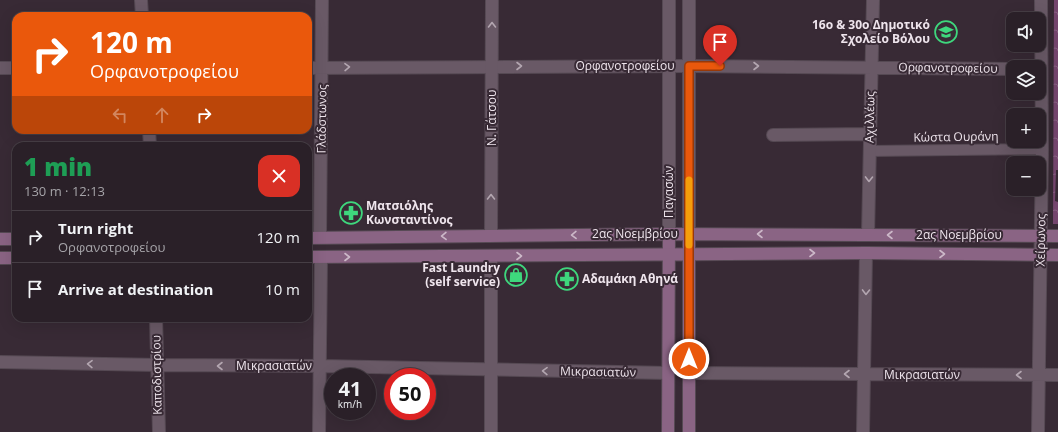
<!DOCTYPE html>
<html lang="en">
<head>
<meta charset="utf-8">
<style>
	:root { --surface:#2a2028; --page:#322830; --text:#f1f3f6; --muted:#a5a3a8; --line:#463e45 }
	body { margin:0; font-family:"Open Sans",sans-serif; background:var(--page); color:var(--text); height:100vh; display:flex; flex-direction:column; font-size:15px; white-space:nowrap }
	* { box-sizing:border-box; margin:0 }
	p { font-size:13px; color:var(--muted) }
	.icon { flex:none; width:22px; height:22px; fill:none; stroke:currentColor; stroke-width:2; stroke-linecap:round; stroke-linejoin:round }
	.map { position:relative; flex:1; overflow:hidden }
	.panel { position:absolute; left:12px; top:142px; width:300px; height:180px; display:flex; flex-direction:column; background:var(--surface); border-radius:12px; box-shadow:0 4px 16px #0002,0 0 0 1px var(--line) }
	.panel>* { flex:none }
	.hud { position:absolute; left:12px; top:12px; width:300px; height:122px; border-radius:12px; box-shadow:0 4px 16px #0002,0 0 0 1px var(--line); background:#ea580c; color:#fff; overflow:hidden }
	.fabs { position:absolute; left:1006px; top:12px; display:grid; gap:8px }
	.fabs a { display:grid; place-items:center; width:40px; height:40px; border-radius:8px; background:var(--surface); box-shadow:0 4px 16px #0002,0 0 0 1px var(--line); font-size:20px }
	.speed { position:absolute; left:324px; top:368px; display:flex; gap:8px; font-size:20px; font-weight:700; text-align:center }
	.speed>* { display:grid; place-content:center; width:52px; height:52px; border-radius:50%; background:var(--surface); box-shadow:0 4px 16px #0002,0 0 0 1px var(--line); line-height:1 }
	.speed small { font-size:10px; font-weight:400 }
	.speed .limit { border:6px solid #d22; background:#fff; color:#111 }
	.pin { position:absolute; display:grid; place-items:center; width:34px; height:34px; color:#fff; margin:-41px -17px; border-radius:50% 50% 50% 0; rotate:-45deg; box-shadow:0 0 4px #0007 }
	.pin .icon { rotate:45deg }
	.me { position:absolute; width:44px; margin:-22px; rotate:0deg; stroke-linejoin:round; filter:drop-shadow(0 0 3px #0008) }
	.turn { display:flex; align-items:center; gap:14px; height:84px; padding:0 12px; font-size:18px }
	.turn .icon { width:52px; height:52px; stroke-width:2.5 }
	.turn b { display:block; font-size:28px; line-height:34px }
	.lanes { display:flex; align-items:center; height:38px; padding:0 12px; background:#0003; justify-content:center; gap:20px; direction:ltr }
	.lanes .off { opacity:.35 }
	.round { display:grid; place-items:center; flex:none; width:42px; height:42px; border-radius:12px; background:var(--page) }
	.summary { display:flex; align-items:center; justify-content:space-between; height:68px; padding:0 12px }
	h1 { font-size:24px; font-weight:800; line-height:30px; color:#1e9e55 }
	ul { padding:0; list-style:none }
	li { display:flex; align-items:center; gap:12px; height:52px; padding:0 12px; border-top:1px solid var(--line) }
	li div { flex:1 }
	li b { display:block; font-size:15px }
	li em { font-style:normal }
	.map>svg:first-child { display:block }
</style>
</head>
<body>
<div class="map">
<svg width="1058" height="432" viewBox="0 0 1058 432">
	<defs>
		<pattern id="park-crowns" width="20" height="18" patternUnits="userSpaceOnUse"><rect width="20" height="18" fill="#74456d"/><path d="M2 6a3 3 0 1 1 6 0M12 15a3 3 0 1 1 6 0" fill="none" stroke="#886082"/></pattern>
	</defs>
	<rect width="100%" height="100%" fill="#382a35"/>
	<path fill="url(#park-crowns)" d="M1054,0H1058V170H1056L1055,201L1058,202V224H1053Z"/>
	<g fill="none" stroke-linecap="round" stroke-linejoin="round">
		<g stroke="#554953" stroke-width="12">
			<path id="pedestrian" d="M870,151L1042,149"/>
		</g>
		<g stroke="#554953" stroke-width="14">
			<path id="minor" d="M141,0L142,16
				M0,68H16
				M308,68L689,66L1013,69
				M149,130L150,146
				M773,135L870,134
				M868,235L873,0
				M320,237L322,0
				M156,318L159,432
				M0,362L157,365L320,366L668,373
				M689,373L1058,375
				M319,432L321,257
				M863,432L866,253
				M1038,432L1042,149L1041,0"/>
		</g>
		<g stroke="#554953" stroke-width="14">
			<path id="tertiary" d="M689,0V234
				M669,234V0
				M491,236L492,0
				M491,432V256"/>
		</g>
		<g stroke="#554953" stroke-width="14">
			<path id="secondary" d="M308,238L669,234L1058,236
				M0,239H16
				M308,257L866,253L1058,255
				M0,258H16
				M668,432L669,234
				M689,432V234"/>
		</g>
		<use href="#pedestrian" stroke="#695966" stroke-width="10"/>
		<use href="#minor" stroke="#695966" stroke-width="12"/>
		<use href="#tertiary" stroke="#695966" stroke-width="12"/>
		<use href="#secondary" stroke="#8a6484" stroke-width="12"/>
	</g>
	<defs><path id="oneway-chevron" d="M-2-3.5L2.5 0L-2 3.5" fill="none" stroke-width="1.6" stroke-linecap="round" stroke-linejoin="round"/></defs>
	<g stroke="#b3a6b0">
		<use href="#oneway-chevron" transform="translate(492 25) rotate(-90)"/>
		<use href="#oneway-chevron" transform="translate(519 66)"/>
		<use href="#oneway-chevron" transform="translate(756 66)"/>
		<use href="#oneway-chevron" transform="translate(347 67) rotate(-1)"/>
		<use href="#oneway-chevron" transform="translate(869 179) rotate(91)"/>
		<use href="#oneway-chevron" transform="translate(491 197) rotate(-90)"/>
		<use href="#oneway-chevron" transform="translate(866 292) rotate(91)"/>
		<use href="#oneway-chevron" transform="translate(90 364) rotate(-179)"/>
		<use href="#oneway-chevron" transform="translate(220 366) rotate(-180)"/>
		<use href="#oneway-chevron" transform="translate(545 371) rotate(-179)"/>
		<use href="#oneway-chevron" transform="translate(847 374) rotate(-180)"/>
		<use href="#oneway-chevron" transform="translate(1019 375) rotate(-180)"/>
	</g>
	<g stroke="#ccb8c8">
		<use href="#oneway-chevron" transform="translate(760 234) rotate(-180)"/>
		<use href="#oneway-chevron" transform="translate(574 235) rotate(179)"/>
		<use href="#oneway-chevron" transform="translate(890 235) rotate(-180)"/>
		<use href="#oneway-chevron" transform="translate(444 236) rotate(179)"/>
		<use href="#oneway-chevron" transform="translate(812 253)"/>
		<use href="#oneway-chevron" transform="translate(942 254)"/>
		<use href="#oneway-chevron" transform="translate(519 256)"/>
		<use href="#oneway-chevron" transform="translate(347 257)"/>
	</g>
	<g fill="none" stroke-linecap="round" stroke-linejoin="round">
		<g stroke="#983908" stroke-width="10">
			<path id="route" d="M689,359V66H720"/>
		</g>
		<use href="#route" stroke="#ea580c" stroke-width="7"/>
		<path stroke="#f59e0b" stroke-width="7" d="M689,180V245"/>
	</g>
	<defs>
		<g id="school-ring" transform="scale(1.15)"><circle r="9.5" fill="#382a35" stroke="#3ed77d" stroke-width="1.5"/><path d="M0-5L7-2L0 1L-7-2ZM-4 1L0 2.5L4 1V4Q0 6-4 4Z" fill="#3ed77d"/></g>
		<g id="pharmacy-ring" transform="scale(1.15)"><circle r="9.5" fill="#382a35" stroke="#3ed77d" stroke-width="1.5"/><path d="M-2-6h4v4h4v4h-4v4h-4v-4h-4v-4h4Z" fill="#3ed77d"/></g>
		<g id="shop-ring" transform="scale(1.15)"><circle r="9.5" fill="#382a35" stroke="#3ed77d" stroke-width="1.5"/><path d="M-5-2.5h2.3a2.7 3.5 0 0 1 5.4 0H5L5.5 6h-11ZM-1.5-2.5h3a1.5 2.3 0 0 0-3 0Z" fill="#3ed77d"/></g>
	</defs>
	<g fill-rule="evenodd">
		<use href="#school-ring" x="946" y="32"/>
		<use href="#pharmacy-ring" x="351" y="213"/>
		<use href="#shop-ring" x="516" y="275"/>
		<use href="#pharmacy-ring" x="567" y="279"/>
	</g>
	<g text-anchor="middle" stroke-width="4" stroke-linejoin="round" paint-order="stroke">
		<g font-size="12" font-weight="bold" fill="#efe5ed" stroke="#382a35" text-anchor="end">
			<text x="930" y="29">16ο &amp; 30ο Δημοτικό<tspan x="930" dy="14">Σχολείο Βόλου</tspan></text>
			<text x="366" y="210" text-anchor="start">Ματσιόλης<tspan x="366" dy="14">Κωνσταντίνος</tspan></text>
			<text x="500" y="272">Fast Laundry<tspan x="500" dy="14">(self service)</tspan></text>
			<text x="582" y="283" text-anchor="start">Αδαμάκη Αθηνά</text>
		</g>
		<g font-size="12" fill="#efe5ed" stroke="#382a35">
			<text x="625" y="70">Ορφανοτροφείου</text>
			<text transform="translate(948 68) rotate(1)" y="4">Ορφανοτροφείου</text>
			<text transform="translate(870 117) rotate(-89)" y="4">Αχιλλέως</text>
			<text transform="translate(492 118) rotate(-90)" y="4">Ν. Γάτσου</text>
			<text transform="translate(322 119) rotate(-89)" y="4">Γλάδστωνος</text>
			<text transform="translate(956 137) rotate(-1)" y="4">Κώστα Ουράνη</text>
			<text transform="translate(669 192) rotate(-90)" y="4">Παγασών</text>
			<text x="635" y="238">2ας Νοεμβρίου</text>
			<text x="959" y="239">2ας Νοεμβρίου</text>
			<text transform="translate(1041 240) rotate(-89)" y="4">Χείρωνος</text>
			<text x="274" y="370">Μικρασιατών</text>
			<text transform="translate(598 372) rotate(1)" y="4">Μικρασιατών</text>
			<text transform="translate(157 375) rotate(-91)" y="4">Καποδιστρίου</text>
			<text x="922" y="379">Μικρασιατών</text>
		</g>
	</g>
</svg>
<div class="fabs">
<a><svg class="icon" aria-label="sound" viewBox="0 0 24 24"><path d="M4 9h4l5-4v14l-5-4H4zM17 9q2 3 0 6"/></svg></a>
<a><svg class="icon" aria-label="layers" viewBox="0 0 24 24"><path d="M12 4l9 5-9 5-9-5zM3 14l9 5 9-5"/></svg></a>
<a>+</a>
<a>−</a>
</div>
<div class="speed"><div>41<small>km/h</small></div><div class="limit">50</div></div>
<div class="pin" style="left:720px;top:66px;background:#d93025"><svg class="icon" aria-label="arrive" viewBox="0 0 24 24"><path d="M6 21V4h12l-3 4 3 4H6"/></svg></div>
<svg class="me" style="left:689px;top:359px" viewBox="-20 -20 40 40"><circle r="17" fill="#ea580c" stroke="#fff" stroke-width="3"/><path d="M0-11L8 9 0 5-8 9z" fill="#fff"/></svg>
<div class="hud">
<div class="turn"><svg class="icon" aria-label="right" viewBox="0 0 24 24"><path d="M7 20v-9h11M14 6l5 5-5 5"/></svg><div><b>120 m</b>Ορφανοτροφείου</div></div>
<div class="lanes"><svg class="icon off" aria-label="left" viewBox="0 0 24 24"><path d="M17 20v-9H6M10 6l-5 5 5 5"/></svg><svg class="icon off" aria-label="ahead" viewBox="0 0 24 24"><path d="M12 20V5M6 11l6-6 6 6"/></svg><svg class="icon" aria-label="right" viewBox="0 0 24 24"><path d="M7 20v-9h11M14 6l5 5-5 5"/></svg></div>
</div>
<section class="panel">
<div class="summary"><div><h1>1 min</h1><p>130 m · 12:13</p></div><a class="round" style="background:#d93025;color:#fff"><svg class="icon" aria-label="close" viewBox="0 0 24 24"><path d="M6 6l12 12M18 6L6 18"/></svg></a></div>
<ul>
<li><svg class="icon" aria-label="right" viewBox="0 0 24 24"><path d="M7 20v-9h11M14 6l5 5-5 5"/></svg><div><b>Turn right</b><p>Ορφανοτροφείου</p></div><em>120 m</em></li>
<li><svg class="icon" aria-label="arrive" viewBox="0 0 24 24"><path d="M6 21V4h12l-3 4 3 4H6"/></svg><div><b>Arrive at destination</b></div><em>10 m</em></li>
</ul>
</section>
</div>
</body>
</html>
